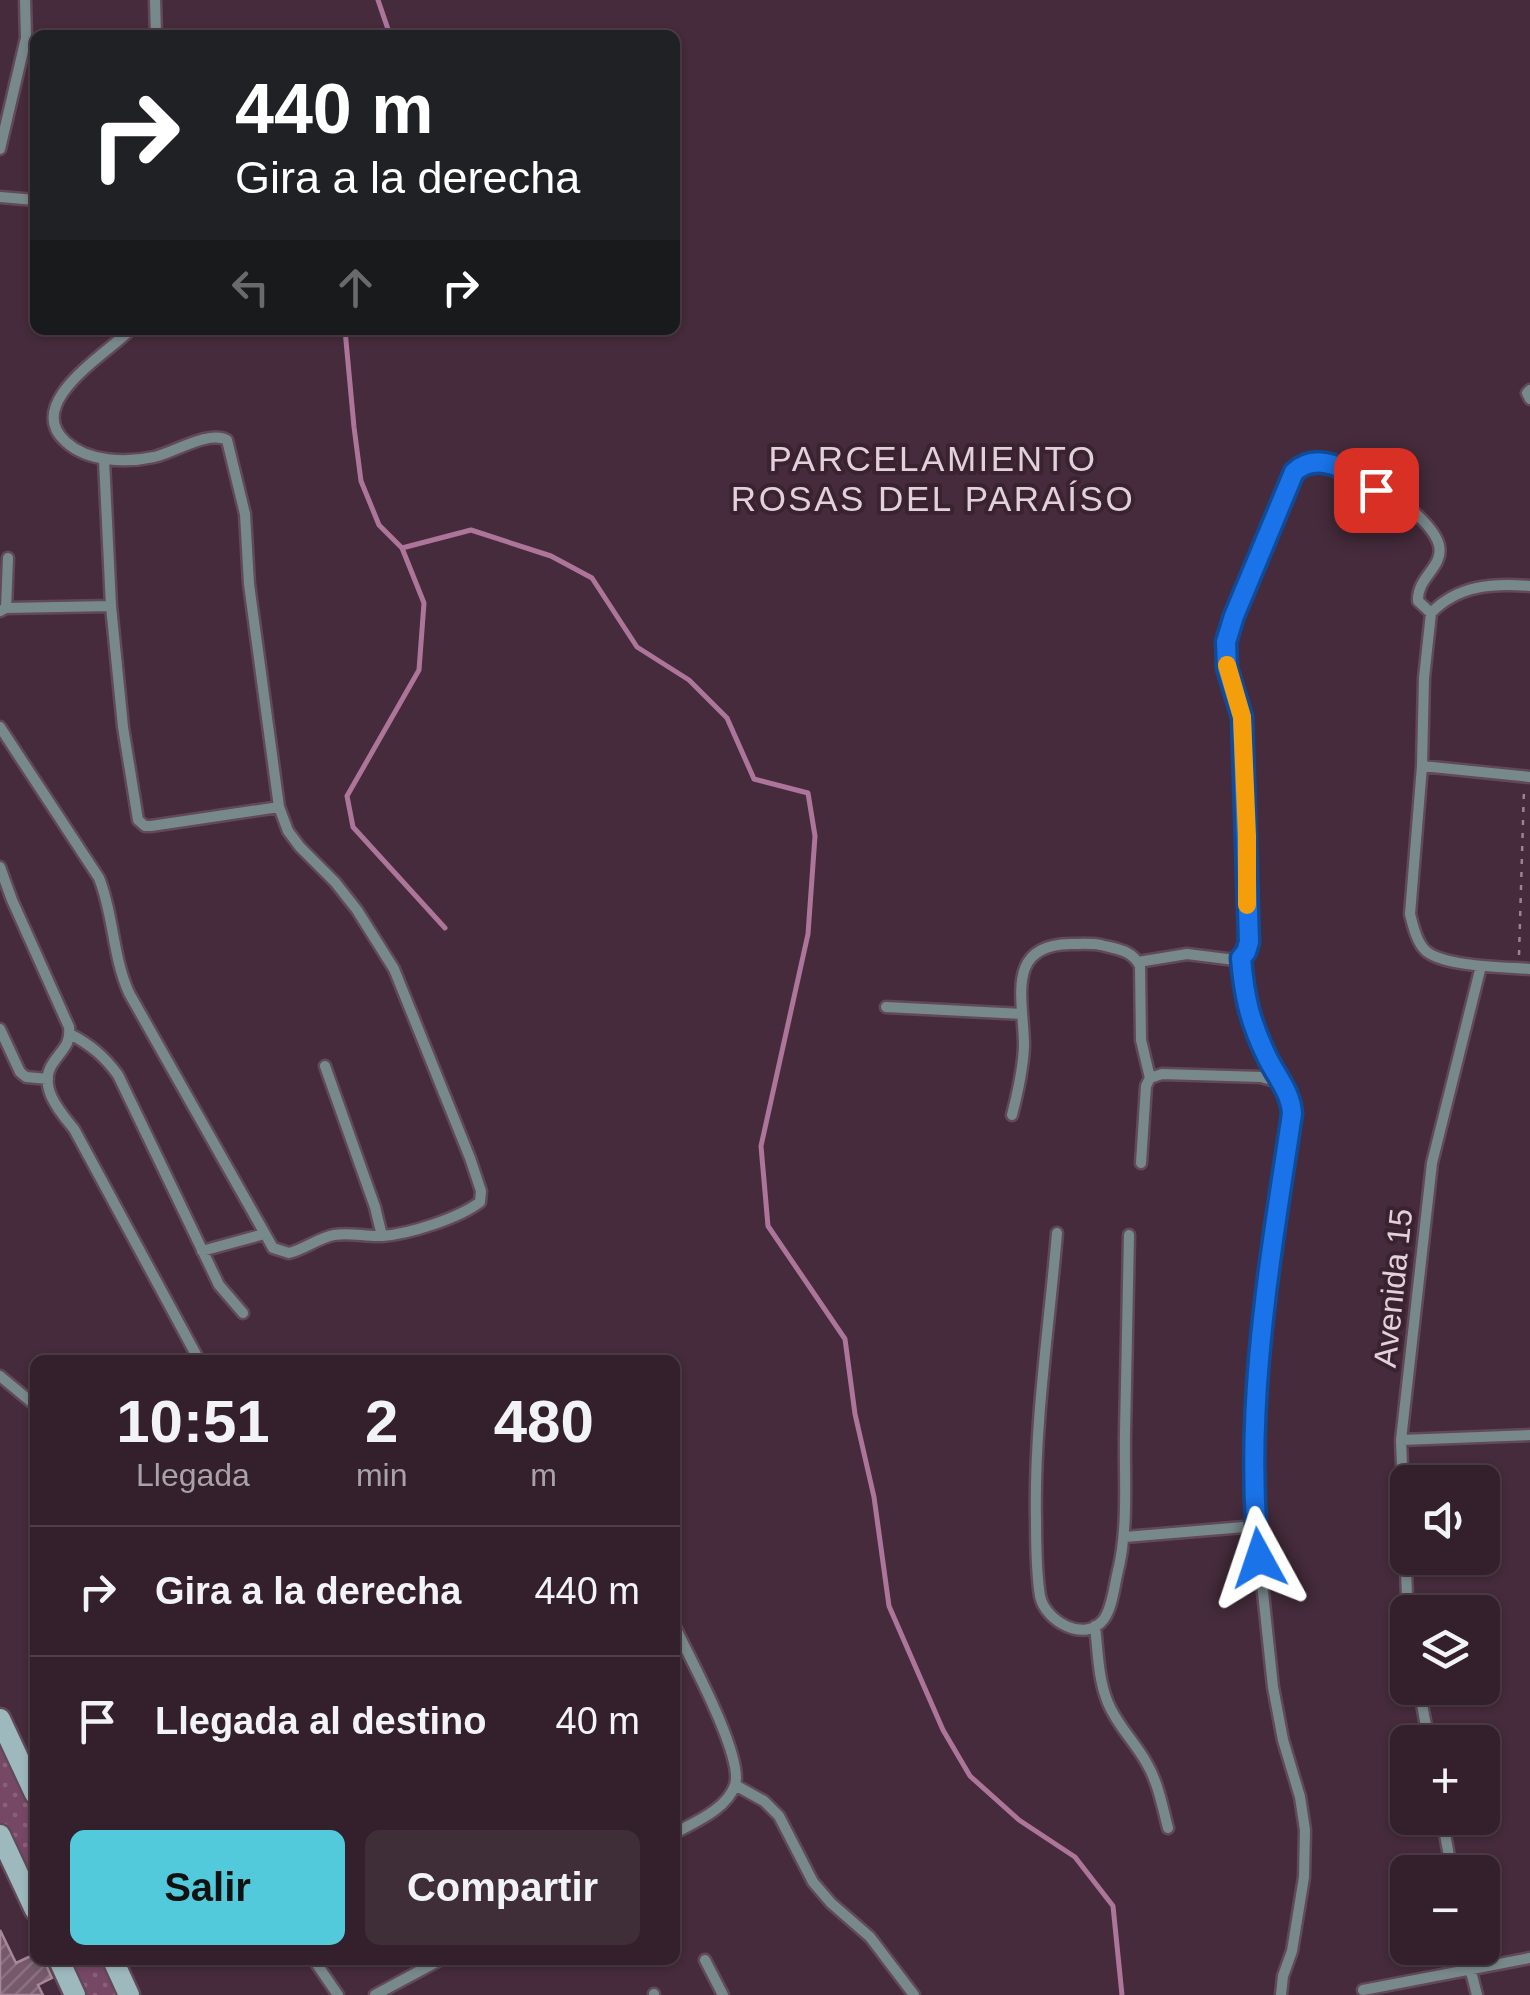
<!DOCTYPE html>
<html lang="es">
<head>
<meta charset="utf-8">
<style>
	:root { --surface:#34202c; --page:#3f2d38; --text:#f1f3f6; --muted:#a9a3a9; --line:#4e3e48; --accent:#53cadc }
	body { margin:0; font-family:Helvetica,sans-serif; background:var(--page); color:var(--text); height:100vh; display:flex; flex-direction:column; font-size:38px; white-space:nowrap }
	* { box-sizing:border-box; margin:0 }
	p { font-size:32px; color:var(--muted) }
	.icon { flex:none; width:55px; height:55px; fill:none; stroke:currentColor; stroke-width:2; stroke-linecap:round; stroke-linejoin:round }
	.map { position:relative; flex:1; overflow:hidden }
	.panel { position:absolute; left:30px; top:1355px; width:650px; height:610px; display:flex; flex-direction:column; background:var(--surface); border-radius:15px; box-shadow:0 2px 8px #0004,0 0 0 2px var(--line) }
	.panel>* { flex:none }
	.banner { position:absolute; left:30px; top:30px; width:650px; height:305px; border-radius:15px; box-shadow:0 2px 8px #0004,0 0 0 2px var(--line); background:#202124; color:#fff; overflow:hidden }
	.fabs { position:absolute; left:1390px; top:1465px; display:grid; gap:20px }
	.fabs a { display:grid; place-items:center; width:110px; height:110px; border-radius:15px; background:var(--surface); box-shadow:0 2px 8px #0004,0 0 0 2px var(--line); font-size:50px }
	.pin { position:absolute; display:grid; place-items:center; width:85px; height:85px; color:#fff; margin:-42px; border-radius:20px; box-shadow:0 5px 15px #0006 }
	.me { position:absolute; width:110px; margin:-55px; rotate:355deg; stroke-linejoin:round; filter:drop-shadow(0 0 8px #0008) }
	.turn { display:flex; align-items:center; gap:35px; height:210px; padding:0 40px; font-size:45px }
	.turn .icon { width:130px; height:130px; stroke-width:2.5 }
	.turn b { display:block; font-size:70px; line-height:85px }
	.lanes { display:flex; align-items:center; height:95px; padding:0 40px; background:#0003; justify-content:center; gap:50px; direction:ltr }
	.lanes .off { opacity:.35 }
	.eta { display:flex; justify-content:space-evenly; align-items:center; height:170px; text-align:center }
	.eta b { font-size:60px; font-weight:600; line-height:70px }
	.button { display:flex; gap:20px; margin-top:auto; padding:20px 40px }
	.button a { flex:1; height:115px; border-radius:15px; background:var(--accent); color:#111; font-size:40px; font-weight:600; line-height:115px; text-align:center }
	.button a+a { background:var(--page); color:var(--text) }
	ul { padding:0; list-style:none }
	li { display:flex; align-items:center; gap:30px; height:130px; padding:0 40px; border-top:2px solid var(--line) }
	li div { flex:1 }
	li b { display:block; font-size:38px }
	li em { font-style:normal }
	.map>svg:first-child { display:block }
</style>
</head>
<body>
<div class="map">
<svg width="1530" height="1995" viewBox="0 0 1530 1995">
	<defs>
		<pattern id="grass-dots" width="8" height="8" patternUnits="userSpaceOnUse" patternTransform="scale(2.5)"><rect width="8" height="8" fill="#774866"/><path d="M2 2h.1M6 6h.1" fill="none" stroke="#8a617b" stroke-width="1.8" stroke-linecap="round"/></pattern>
		<pattern id="building-hatch" width="6" height="6" patternUnits="userSpaceOnUse" patternTransform="scale(2.5)"><rect width="6" height="6" fill="#765a6b"/><path d="M-1 1l2-2M0 6l6-6M5 7l2-2" fill="none" stroke="#897180"/></pattern>
	</defs>
	<rect width="100%" height="100%" fill="#452b3b"/>
	<path fill="url(#grass-dots)" d="M0,1725L35,1799V1906L0,1831Z
		M60,1960H110L126,1995H77Z"/>
	<g fill="none" stroke-linecap="round" stroke-linejoin="round">
		<path stroke="#ae759a" stroke-width="5" d="M378,0L390,35
			M345,330L354,427L361,481L379,525L402,548L424,603L419,670L347,796L353,827L445,928
			M402,548L471,530L551,556L592,578L637,647L689,680L727,718L754,779L808,793L815,836L808,934L761,1146L768,1226L845,1339L855,1414L874,1497L889,1606L943,1730L970,1776L1019,1820L1075,1857L1113,1906L1122,1995"/>
	</g>
	<path fill="url(#building-hatch)" stroke="#a6889a" stroke-width="2.5" d="M0,1930L16,1963L35,1954V1960H44L52,1978L38,1985L43,1995H0Z"/>
	<g fill="none" stroke-linecap="round" stroke-linejoin="round">
		<g stroke="#614958" stroke-width="15">
			<path id="minor" d="M155,0L156,35
				M0,149L26,38L25,0
				M0,197L35,200
				M1530,390L1527,393L1530,399
				M104,460L111,606L123,727L138,820L145,826H151L279,807
				M6,608L8,558
				M0,611L6,608L111,606
				M1431,613L1424,678L1422,766L1410,914C1413,926 1417,943 1426,951C1445,967 1505,967 1530,969
				M1431,613C1458,585 1493,583 1530,586
				M0,727L99,878C114,915 112,955 129,993L273,1248L289,1253C305,1249 318,1238 334,1235C350,1232 366,1237 382,1236C410,1234 459,1218 480,1202L481,1191L470,1158L394,969L357,910L335,882L300,847L288,831L279,807L249,584L245,514L227,440C209,430 175,452 154,457C126,463 88,462 66,442C22,403 108,353 130,330
				M1422,766L1530,777
				M0,867L12,900L69,1027C71,1045 62,1049 53,1063C37,1086 60,1112 74,1129L199,1360
				M1241,958C1244,996 1250,1022 1267,1057C1276,1076 1291,1091 1292,1114L1263,1318L1253,1454L1256,1526L1273,1687L1283,1740L1300,1797L1305,1830L1304,1877L1292,1951L1283,1976L1281,1995
				M1138,962L1187,954L1235,960L1244,956L1248,947L1247,835L1241,717L1227,669V642L1234,616L1290,478C1296,469 1303,462 1315,461C1334,460 1393,497 1411,510C1421,517 1436,533 1439,545C1444,568 1417,576 1418,601L1431,613
				M886,1007L1022,1014
				M0,1029L20,1072L26,1077L48,1079
				M70,1034C91,1045 104,1056 118,1075L219,1285L243,1313
				M325,1066L375,1207L382,1236
				M1150,1078L1162,1074L1261,1077L1282,1083
				M1012,1115C1018,1092 1023,1069 1024,1046C1024,1001 1004,945 1070,944C1080,944 1091,943 1101,945C1117,949 1132,950 1140,966L1141,1040L1150,1078L1146,1086L1141,1163
				M1057,1233C1049,1328 1034,1424 1036,1520C1036,1545 1036,1571 1040,1596C1045,1621 1085,1644 1104,1619C1112,1608 1114,1588 1117,1575C1129,1528 1124,1480 1125,1432C1126,1366 1128,1301 1129,1235
				M202,1251L264,1234
				M0,1376L35,1405
				M1401,1440L1530,1435
				M1125,1537L1256,1526
				M1408,1622L1401,1440L1432,1163L1481,966
				M1095,1626C1098,1652 1098,1679 1108,1703C1117,1725 1134,1741 1146,1762C1158,1782 1162,1805 1168,1828
				M675,1627C689,1656 744,1757 735,1785C727,1809 695,1822 675,1833
				M1419,1688L1429,1742
				M735,1785L764,1801L779,1816L813,1882L831,1903L870,1937L914,1995
				M1442,1818L1452,1872
				M1465,1948L1477,1995
				M314,1960L338,1995
				M705,1960L723,1995
				M1363,1990L1530,1958
				M654,1994V1995
				M375,1995L440,1960"/>
		</g>
		<g stroke="#614958" stroke-width="25">
			<path id="secondary" d="M0,1719L35,1794
				M0,1835L35,1910
				M59,1960L75,1995
				M113,1960L129,1995"/>
		</g>
		<path stroke="#998491" stroke-width="2.5" stroke-dasharray="5 8" stroke-linecap="butt" d="M1519,955L1524,788"/>
		<use href="#minor" stroke="#78898c" stroke-width="10"/>
		<use href="#secondary" stroke="#9eb9be" stroke-width="20"/>
	</g>
	<g fill="none" stroke-linecap="round" stroke-linejoin="round">
		<g stroke="#114b97" stroke-width="25">
			<path id="route" d="M1259,1558C1243,1410 1270,1260 1292,1114C1291,1092 1276,1076 1267,1057C1250,1022 1244,996 1241,958L1246,952L1249,942L1242,717L1227,668L1226,642L1234,616L1294,472C1320,448 1352,474 1376,490"/>
		</g>
		<use href="#route" stroke="#1a73e8" stroke-width="18"/>
		<path stroke="#f59e0b" stroke-width="18" d="M1227,665L1242,717L1247,836V905"/>
	</g>
	<g text-anchor="middle" stroke-width="8" stroke-linejoin="round" paint-order="stroke">
		<g font-size="32" fill="#e2d1db" stroke="#3a2231">
			<text transform="translate(1393 1288) rotate(-84)" y="11">Avenida 15</text>
		</g>
		<g font-size="35" letter-spacing="2.5" fill="#e2d1db" stroke="#3a2231">
			<text x="933" y="471">PARCELAMIENTO<tspan x="933" dy="40">ROSAS DEL PARAÍSO</tspan></text>
		</g>
	</g>
</svg>
<div class="fabs">
<a><svg class="icon" aria-label="sound" viewBox="0 0 24 24"><path d="M4 9h4l5-4v14l-5-4H4zM17 9q2 3 0 6"/></svg></a>
<a><svg class="icon" aria-label="layers" viewBox="0 0 24 24"><path d="M12 4l9 5-9 5-9-5zM3 14l9 5 9-5"/></svg></a>
<a>+</a>
<a>−</a>
</div>
<div class="pin" style="left:1376px;top:490px;background:#d93025"><svg class="icon" aria-label="arrive" viewBox="0 0 24 24"><path d="M6 21V4h12l-3 4 3 4H6"/></svg></div>
<svg class="me" style="left:1259px;top:1558px" viewBox="-20 -20 40 40"><path d="M0-17L14 15 0 8-14 15z" fill="#1a73e8" stroke="#fff" stroke-width="4"/></svg>
<div class="banner">
<div class="turn"><svg class="icon" aria-label="right" viewBox="0 0 24 24"><path d="M7 20v-9h11M14 6l5 5-5 5"/></svg><div><b>440 m</b>Gira a la derecha</div></div>
<div class="lanes"><svg class="icon off" aria-label="left" viewBox="0 0 24 24"><path d="M17 20v-9H6M10 6l-5 5 5 5"/></svg><svg class="icon off" aria-label="ahead" viewBox="0 0 24 24"><path d="M12 20V5M6 11l6-6 6 6"/></svg><svg class="icon" aria-label="right" viewBox="0 0 24 24"><path d="M7 20v-9h11M14 6l5 5-5 5"/></svg></div>
</div>
<section class="panel">
<div class="eta">
<div><b>10:51</b><p>Llegada</p></div>
<div><b>2</b><p>min</p></div>
<div><b>480</b><p>m</p></div>
</div>
<ul>
<li><svg class="icon" aria-label="right" viewBox="0 0 24 24"><path d="M7 20v-9h11M14 6l5 5-5 5"/></svg><div><b>Gira a la derecha</b></div><em>440 m</em></li>
<li><svg class="icon" aria-label="arrive" viewBox="0 0 24 24"><path d="M6 21V4h12l-3 4 3 4H6"/></svg><div><b>Llegada al destino</b></div><em>40 m</em></li>
</ul>
<div class="button"><a>Salir</a><a>Compartir</a></div>
</section>
</div>
</body>
</html>
